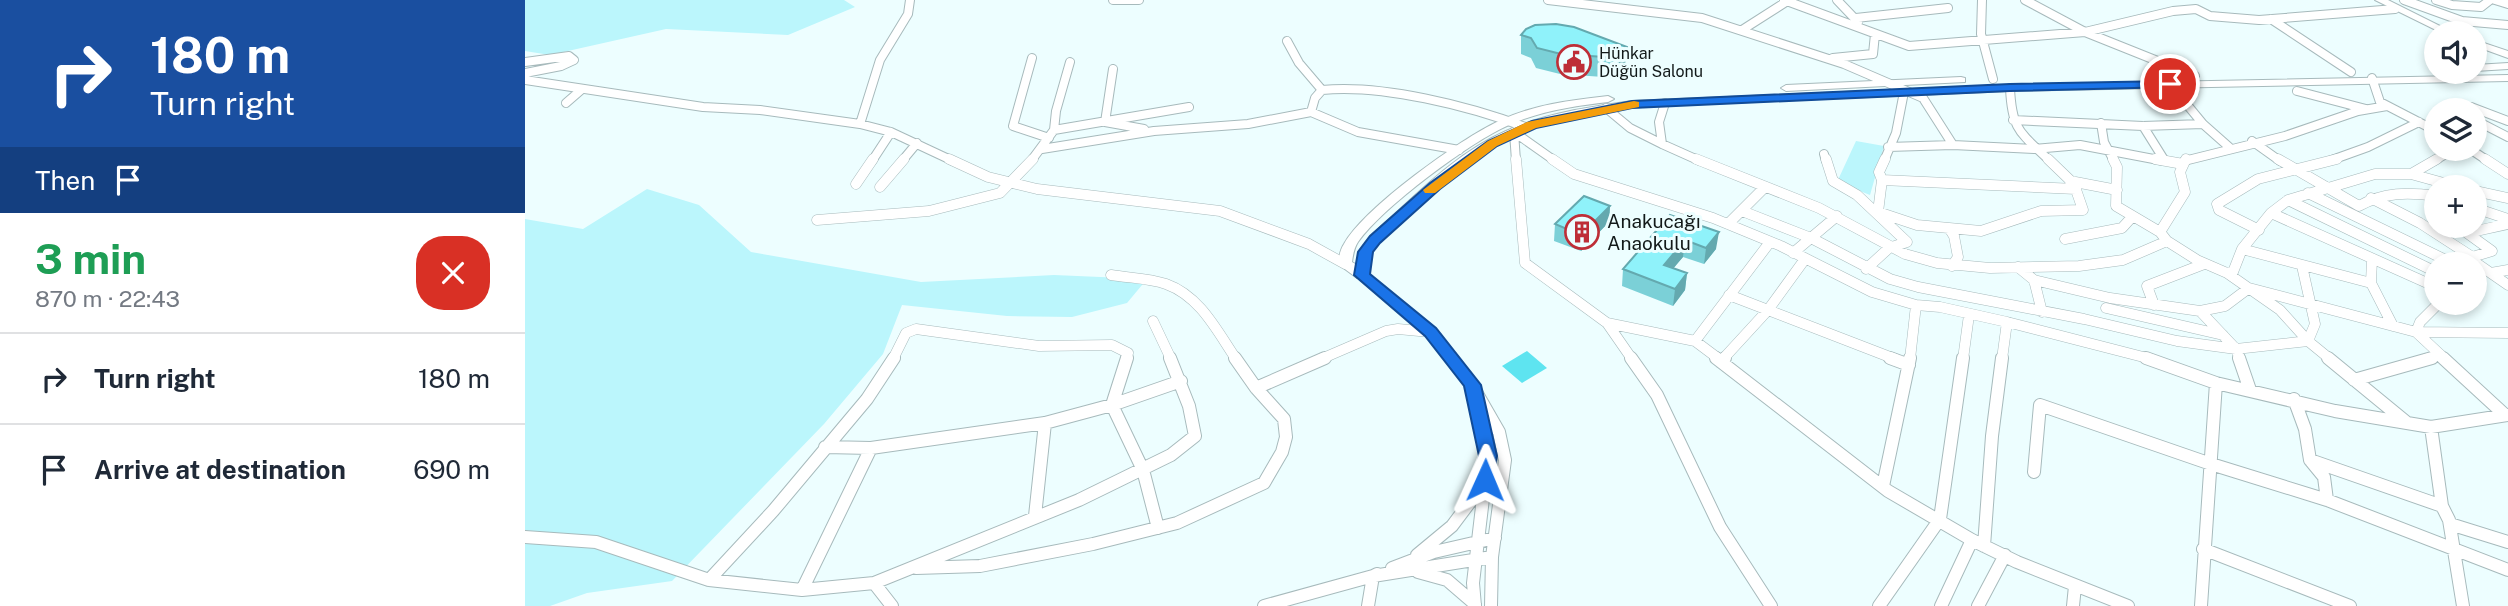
<!DOCTYPE html>
<html lang="en">
<head>
<meta charset="utf-8">
<style>
	:root { --surface:#fff; --page:#f6f6f7; --text:#1f2937; --muted:#747a83; --line:#e0e1e3 }
	body { margin:0; font-family:"Public Sans",sans-serif; background:var(--page); color:var(--text); height:100vh; display:flex; flex-direction:column; font-size:26px; white-space:nowrap }
	* { box-sizing:border-box; margin:0 }
	p { font-size:23px; color:var(--muted) }
	.icon { flex:none; width:38px; height:38px; fill:none; stroke:currentColor; stroke-width:2; stroke-linecap:round; stroke-linejoin:round }
	.map { position:relative; flex:1; overflow:hidden }
	.details { display:flex; flex-direction:column; background:var(--surface); width:525px }
	.details>* { flex:none }
	.guide { background:#1a4fa0; color:#fff; overflow:hidden }
	.fabs { position:absolute; left:1899px; top:21px; display:grid; gap:14px }
	.fabs a { display:grid; place-items:center; width:63px; height:63px; border-radius:50%; background:var(--surface); box-shadow:0 4px 10px #0003; font-size:35px }
	.pin { position:absolute; display:grid; place-items:center; width:60px; height:60px; color:#fff; margin:-30px; border:4px solid #fff; border-radius:50%; box-shadow:0 2px 7px #0007 }
	.me { position:absolute; width:77px; margin:-38px; rotate:1deg; stroke-linejoin:round; filter:drop-shadow(0 0 5px #0008) }
	.turn { display:flex; align-items:center; gap:24px; height:147px; padding:0 35px; font-size:32px }
	.turn .icon { width:91px; height:91px; stroke-width:2.5 }
	.turn b { display:block; font-size:49px; line-height:60px }
	.then { display:flex; align-items:center; height:66px; padding:0 35px; background:#0003; gap:14px; font-size:26px }
	.round { display:grid; place-items:center; flex:none; width:74px; height:74px; border-radius:28px; background:var(--page) }
	.headline { display:flex; align-items:center; justify-content:space-between; height:119px; padding:0 35px }
	h1 { font-size:42px; font-weight:700; line-height:52px; color:#1e9e55 }
	ul { padding:0; list-style:none }
	li { display:flex; align-items:center; gap:21px; height:91px; padding:0 35px; border-top:2px solid var(--line) }
	li div { flex:1 }
	li b { display:block; font-size:26px }
	li em { font-style:normal }
	main { display:flex; flex:1; min-height:0 }
	.map>svg:first-child { display:block }
</style>
</head>
<body>
<main>
<section class="details">
<div class="guide">
<div class="turn"><svg class="icon" aria-label="right" viewBox="0 0 24 24"><path d="M7 20v-9h11M14 6l5 5-5 5"/></svg><div><b>180 m</b>Turn right</div></div>
<div class="then">Then<svg class="icon" aria-label="arrive" viewBox="0 0 24 24"><path d="M6 21V4h12l-3 4 3 4H6"/></svg></div>
</div>
<div class="headline"><div><h1>3 min</h1><p>870 m · 22:43</p></div><a class="round" style="background:#d93025;color:#fff"><svg class="icon" aria-label="close" viewBox="0 0 24 24"><path d="M6 6l12 12M18 6L6 18"/></svg></a></div>
<ul>
<li><svg class="icon" aria-label="right" viewBox="0 0 24 24"><path d="M7 20v-9h11M14 6l5 5-5 5"/></svg><div><b>Turn right</b></div><em>180 m</em></li>
<li><svg class="icon" aria-label="arrive" viewBox="0 0 24 24"><path d="M6 21V4h12l-3 4 3 4H6"/></svg><div><b>Arrive at destination</b></div><em>690 m</em></li>
</ul>
</section>
<div class="map">
<svg width="1983" height="606" viewBox="0 0 1983 606">
	<rect width="100%" height="100%" fill="#edfeff"/>
	<path fill="#bbf6fc" d="M0,0H319L330,7L263,35L141,29L25,55L0,51Z
		M1331,141L1359,146L1345,195L1312,182Z
		M122,189L174,205L226,252L396,282L529,275L622,279L602,303L547,317L482,316L377,305L358,354L299,424L147,581L62,593L25,606H0V219L58,229Z"/>
	<path fill="#5ee4f0" d="M1002,351L1022,368L997,383L977,366Z"/>
	<g fill="none" stroke-linecap="round" stroke-linejoin="round">
		<g stroke="#a7babc" stroke-width="10">
			<path id="minor-far2" d="M588,0H614
				M1023,0L1177,18L1319,64L1398,98L1428,145
				M1259,0L1384,46L1560,32L1648,11L1671,9L1685,16L1734,20L1870,9
				M1312,0L1333,22
				M1457,0L1456,34L1468,79
				M1500,0L1560,32L1670,76
				M1879,0L1937,21L1983,25
				M1911,0L1927,5L1956,7L1965,0
				M1970,0L1983,4
				M1331,18L1423,8
				M1746,19L1826,72
				M1217,30L1264,0
				M762,41L774,63L797,90L790,98L786,112
				M507,58L488,126L524,138
				M1308,58L1348,54L1350,34
				M0,62L44,56L49,60L36,66L0,73
				M588,69L580,122L619,129
				M1847,78L1855,102L1911,131
				M0,80L178,107L235,110L335,124L366,132L428,161
				M1645,84L1678,124L1704,147
				M1485,88C1487,131 1495,132 1525,161
				M797,90C857,84 944,106 1000,127
				M1772,91L1841,109
				M41,103L56,90
				M1140,103L1134,122L1137,144L1175,161
				M1081,108L1105,128L1137,144
				M1941,110L1946,107L1983,121
				M1488,120L1618,126L1678,124
				M1950,120L1983,137
				M1576,123L1579,142L1589,161
				M335,124L355,60L383,14L385,0
				M1618,126L1638,158
				M529,130L664,107
				M989,132L1030,161
				M989,132L991,161
				M1727,141L1755,161
				M1363,147L1428,145L1509,149L1555,145L1639,161
				M517,149L629,131L723,124L786,112L833,132L934,150
				M1945,149L1963,161
				M1299,154L1301,161
				M347,161L366,132
				M377,161L392,143
				M506,161L529,130L531,111L545,62
				M1359,161L1371,133L1379,92
				M1659,161L1760,136L1833,111L1862,106
				M1804,161L1843,147L1894,122
				M1909,161L1929,149"/>
		</g>
		<g stroke="#a7babc" stroke-width="11">
			<path id="minor-far1" d="M424,159L463,177L512,189L695,211L784,244L820,264
				M991,159L1000,263L1082,323L1107,359
				M1027,159L1049,174L1188,218L1256,246L1347,292L1391,305L1415,307L1482,322L1626,359
				M1171,159L1294,208L1380,254L1412,263L1465,268L1554,266L1598,260L1642,241
				M1301,159L1308,181L1332,195L1382,242L1364,248L1341,269
				M1360,159L1354,172L1357,180L1353,212L1392,225L1456,231L1516,211L1558,210L1549,184L1523,159
				M1588,159L1592,167L1591,206L1635,232L1642,241L1672,260L1702,273L1755,310L1783,341L1805,359
				M1630,159L1658,164
				M1753,159L1834,206C1859,192 1883,192 1911,196
				M1960,159L1983,174
				M1886,174L1912,159
				M1357,180L1551,189
				M1545,181L1592,190
				M331,184L348,159
				M355,187L379,159
				M1950,191L1983,198
				M1783,193L1929,264
				M1846,198L1895,223L1949,258
				M1763,200L1911,272
				M1950,208L1983,219
				M1217,211L1286,238L1365,279L1393,287L1559,319L1652,341L1711,349L1783,341L1790,324L1777,266
				M1746,213L1911,287
				M292,220L404,211L475,193L508,159
				M1203,224L1240,187
				M1983,224L1942,233L1967,251L1944,258L1983,285
				M1424,228L1429,236L1433,257L1427,266
				M1734,230L1694,210L1692,204L1733,179L1812,159
				M1635,232L1660,192L1655,172L1661,159
				M1540,239L1597,228L1607,217
				M1717,249L1846,283
				M1268,253L1312,216
				M1847,259L1846,283L1868,326
				M1493,267L1509,280L1585,298L1675,311L1700,306L1724,288L1891,332L1983,333
				M1702,273L1708,272L1717,249L1746,213L1763,200L1850,174H1886L1933,187
				M1966,273L1983,270
				M586,275C604,278 624,278 641,284C675,296 692,331 711,359
				M837,275L906,332L927,359
				M1509,280L1517,312
				M1204,295L1370,359
				M1629,305L1622,286L1679,264
				M1581,308L1698,335
				M1675,311L1711,349L1715,359
				M628,321L646,359
				M1082,323L1170,341L1194,359
				M1891,332L1920,359
				M1891,332L1895,322L1914,303
				M1170,341L1245,242
				M368,359L381,333L391,329L514,346L587,345L603,353L601,359
				M796,359L861,331L873,329L905,332
				M1198,359L1243,310L1280,259
				M1385,359L1391,305
				M1438,359L1444,315
				M1477,359L1482,322
				M1901,359L1916,355"/>
		</g>
		<g stroke="#a7babc" stroke-width="14">
			<path id="minor" d="M602,358L587,405L618,470L633,528
				M926,358L947,385L974,432L980,460L967,557L966,606
				M1106,358L1132,395L1195,527L1246,606
				M1191,358L1363,491L1447,540L1492,562L1603,606
				M1365,358L1384,365
				M1621,358L1691,383L1810,411L1906,427L1983,415
				M1714,358L1725,390
				M1803,358L1881,422
				M1918,358L1980,415
				M1196,362L1200,358
				M1829,380L1907,358
				M731,388L800,358
				M950,398L963,456L948,583L950,606
				M1769,399L1780,429L1785,460L1799,477L1802,500
				M1906,427L1917,506L1924,520L1938,606
				M300,447L346,448L520,423L587,405L656,381
				M1785,460L1917,506
				M1509,472L1515,405L1686,464L1802,500L1983,570
				M1358,486L1385,358
				M510,516L520,423
				M1925,524L1983,542
				M0,537L71,542L184,580L277,590L349,583L554,500L646,455L670,436L664,406L645,358
				M1459,546L1467,436L1477,358
				M1678,549L1825,606
				M892,555L927,526L957,486
				M391,568L455,566L568,544L652,523L739,483L757,452L761,437L759,419L731,388L710,358
				M867,568L909,552L970,538
				M893,572L922,580L950,604
				M184,580L248,511L342,399L369,358
				M349,583L367,606
				M277,590L346,448
				M739,606L848,576L967,557
				M843,606L848,576L852,574
				M1354,606L1415,519L1438,358
				M1416,606L1447,540
				M1453,606L1480,555
				M1548,606L1550,586
				M1676,606L1691,383"/>
		</g>
		<g stroke="#a7babc" stroke-width="2">
			<path id="major" d="M1850,0H1863L1929,33H1917Z
				M1950,40L1983,51V58L1950,46Z
				M1983,63V69L1950,71V65Z
				M1983,75V81L1485,91L1107,107C1075,112 1043,116 1012,127C963,143 922,178 885,214C873,225 854,238 847,252C843,260 845,270 842,278H832L813,264C814,257 815,250 819,244C840,207 935,139 974,121C1007,105 1046,100 1083,96L1089,99L1083,102C1050,106 1015,111 984,125C945,142 858,207 833,242C829,248 828,255 827,262L832,265C835,241 856,227 873,211C905,181 940,149 981,131C1021,113 1064,107 1107,101L1485,85Z
				M1436,77L1440,78V82L1261,91L1256,88L1261,85Z"/>
		</g>
		<use href="#minor-far2" stroke="#fff" stroke-width="8"/>
		<use href="#minor-far1" stroke="#fff" stroke-width="10"/>
		<use href="#minor" stroke="#fff" stroke-width="12"/>
		<use href="#major" fill="#fff" fill-rule="evenodd"/>
	</g>
	<path fill="#7bd0d7" d="M996,35L1102,47L1100,67L1093,78L1035,74L1011,68L1006,58L996,54Z
		M1085,206L1084,222L1056,251L1029,241L1030,224Z
		M1145,215L1191,249L1179,264L1158,257L1148,268L1162,273L1160,290L1148,306L1097,286L1098,269Z"/>
	<path fill="#64a9af" d="M1102,47L1100,67L1093,78L1094,58Z
		M1085,206L1084,222L1056,251V235Z
		M1194,232L1191,249L1179,264L1181,248Z
		M1160,240L1158,257L1137,282L1139,265Z
		M1162,273L1160,290L1148,306L1150,289Z"/>
	<path fill="#8ff2fa" stroke="#64a9af" stroke-width="2" d="M1031,24L1049,27L1102,47L1094,58L1036,54L1012,48L1006,38L996,35L1001,29L1010,25Z
		M1059,196L1085,206L1056,235L1030,224Z
		M1145,215L1194,232L1181,248L1160,240L1139,265L1162,273L1150,289L1098,269Z"/>
	<path fill="#1a73e8" stroke="#114b97" stroke-width="2" d="M1645,81L1650,82V87L1485,91L1107,108L1011,128L972,146L915,189L855,243L848,252L845,274L911,328L956,385L972,456L967,485L960,488L953,485L951,480L954,456L939,386L900,336L829,275L833,252L845,236L905,183L963,141L1007,121L1107,101L1485,84Z"/>
	<path fill="#f59e0b" d="M1109,101L1114,102V107L1011,128L972,146L910,193H900L898,190L963,141L1002,122Z"/>
	<defs>
		<g id="civic-ring" transform="scale(1.75)"><circle r="9.5" fill="#edfeff" stroke="#be2e37" stroke-width="1.5"/><path d="M-.6-6.5H3V-4.5H.6V-3L4-1V1h2V6H-6V1h2V-1L-.6-3ZM-1.2 2.5V6h2.4V2.5Z" fill="#be2e37"/></g>
		<g id="building-ring" transform="scale(1.75)"><circle r="9.5" fill="#edfeff" stroke="#be2e37" stroke-width="1.5"/><path d="M-4-6H4V6H1V3H-1V6H-4ZM-2.5-4.3h1.7v1.8h-1.7ZM.8-4.3h1.7v1.8H.8ZM-2.5-1h1.7V.8h-1.7ZM.8-1h1.7V.8H.8Z" fill="#be2e37"/></g>
	</defs>
	<g fill-rule="evenodd">
		<use href="#civic-ring" x="1049" y="62"/>
		<use href="#building-ring" x="1057" y="232"/>
	</g>
	<g text-anchor="middle" stroke-width="6" stroke-linejoin="round" paint-order="stroke">
		<g font-size="16" fill="#121919" stroke="#edfeff" text-anchor="start">
			<text x="1074" y="59">Hünkar<tspan x="1074" dy="18">Düğün Salonu</tspan></text>
		</g>
		<g font-size="19" fill="#121919" stroke="#edfeff" text-anchor="start">
			<text x="1082" y="228">Anakucağı<tspan x="1082" dy="22">Anaokulu</tspan></text>
		</g>
	</g>
</svg>
<div class="fabs">
<a><svg class="icon" aria-label="sound" viewBox="0 0 24 24"><path d="M4 9h4l5-4v14l-5-4H4zM17 9q2 3 0 6"/></svg></a>
<a><svg class="icon" aria-label="layers" viewBox="0 0 24 24"><path d="M12 4l9 5-9 5-9-5zM3 14l9 5 9-5"/></svg></a>
<a>+</a>
<a>−</a>
</div>
<div class="pin" style="left:1645px;top:84px;background:#d93025"><svg class="icon" aria-label="arrive" viewBox="0 0 24 24"><path d="M6 21V4h12l-3 4 3 4H6"/></svg></div>
<svg class="me" style="left:960px;top:480px" viewBox="-20 -20 40 40"><path d="M0-17L14 15 0 8-14 15z" fill="#1a73e8" stroke="#fff" stroke-width="4"/></svg>
</div>
</main>
</body>
</html>
